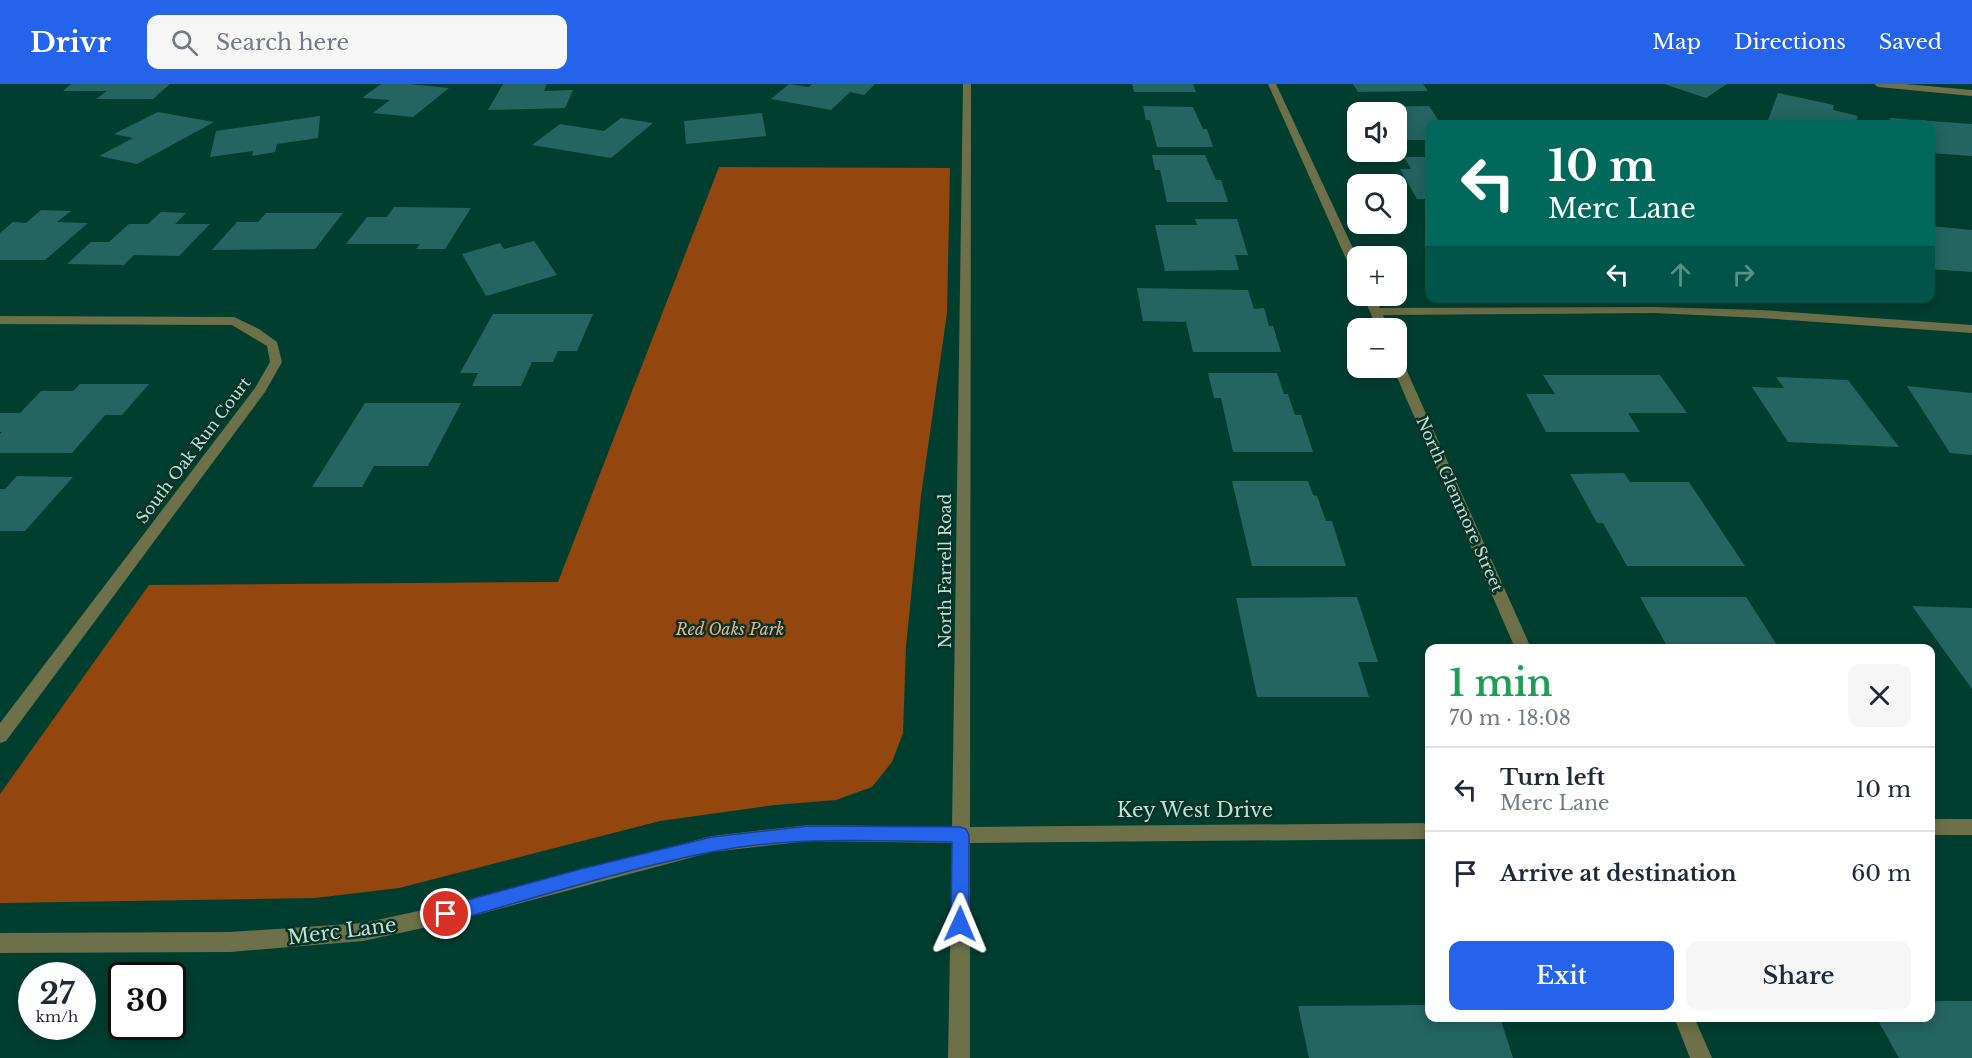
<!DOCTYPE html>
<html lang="en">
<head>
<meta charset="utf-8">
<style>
	:root { --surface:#fff; --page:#f6f6f7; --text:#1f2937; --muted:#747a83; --line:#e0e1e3; --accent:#2563eb }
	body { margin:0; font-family:"Libre Baskerville",serif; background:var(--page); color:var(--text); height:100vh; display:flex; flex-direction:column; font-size:22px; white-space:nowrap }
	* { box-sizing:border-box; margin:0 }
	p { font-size:20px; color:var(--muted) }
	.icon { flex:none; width:33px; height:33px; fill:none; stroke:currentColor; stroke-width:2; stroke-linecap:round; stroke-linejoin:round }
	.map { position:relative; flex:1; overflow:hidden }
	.sheet { position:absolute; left:1425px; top:560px; width:510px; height:378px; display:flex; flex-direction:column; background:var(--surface); border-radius:12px; box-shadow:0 3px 15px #0003 }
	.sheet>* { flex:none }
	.guide { position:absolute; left:1425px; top:36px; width:510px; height:183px; border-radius:12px; box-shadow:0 3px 15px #0003; background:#00695c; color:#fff; overflow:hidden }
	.controls { position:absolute; left:1347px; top:18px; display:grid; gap:12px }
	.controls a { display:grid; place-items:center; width:60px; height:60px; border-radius:12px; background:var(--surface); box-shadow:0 3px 15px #0003; font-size:30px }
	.speed { position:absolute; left:18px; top:878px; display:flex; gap:12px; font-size:30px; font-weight:700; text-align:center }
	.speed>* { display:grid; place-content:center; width:78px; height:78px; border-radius:50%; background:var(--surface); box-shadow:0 3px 15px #0003; line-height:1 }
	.speed small { font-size:15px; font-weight:400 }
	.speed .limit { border:3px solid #111; border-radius:9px; background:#fff; color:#111 }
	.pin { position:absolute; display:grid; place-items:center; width:51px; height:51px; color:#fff; margin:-26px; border:3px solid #fff; border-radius:50%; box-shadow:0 2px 6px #0007 }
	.me { position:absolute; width:66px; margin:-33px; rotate:1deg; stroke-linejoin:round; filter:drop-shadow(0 0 4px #0008) }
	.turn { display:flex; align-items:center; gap:21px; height:126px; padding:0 24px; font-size:27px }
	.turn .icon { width:78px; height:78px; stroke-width:2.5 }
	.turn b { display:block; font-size:42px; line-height:51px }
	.lanes { display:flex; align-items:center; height:57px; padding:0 24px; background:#0003; justify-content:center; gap:30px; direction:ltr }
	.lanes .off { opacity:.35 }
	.round { display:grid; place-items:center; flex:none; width:63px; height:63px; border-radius:12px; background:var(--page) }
	.headline { display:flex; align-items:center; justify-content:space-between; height:102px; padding:0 24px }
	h1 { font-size:36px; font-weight:600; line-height:45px; color:#1e9e55 }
	.button { display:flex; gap:12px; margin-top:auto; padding:12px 24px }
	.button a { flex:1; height:69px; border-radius:12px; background:var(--accent); color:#fff; font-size:24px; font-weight:600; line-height:69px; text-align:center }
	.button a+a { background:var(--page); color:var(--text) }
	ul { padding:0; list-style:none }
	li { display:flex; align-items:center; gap:18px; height:84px; padding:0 24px; border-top:2px solid var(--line) }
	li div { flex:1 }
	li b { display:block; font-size:22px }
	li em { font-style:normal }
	header { display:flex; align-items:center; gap:36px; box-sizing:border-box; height:84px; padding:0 30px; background:var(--accent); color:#fff }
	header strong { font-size:28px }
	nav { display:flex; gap:33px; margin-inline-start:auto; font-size:21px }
	.search { width:420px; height:54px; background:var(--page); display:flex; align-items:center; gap:15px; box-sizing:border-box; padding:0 21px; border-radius:12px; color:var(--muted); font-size:22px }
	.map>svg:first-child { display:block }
</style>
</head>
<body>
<header>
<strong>Drivr</strong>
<div class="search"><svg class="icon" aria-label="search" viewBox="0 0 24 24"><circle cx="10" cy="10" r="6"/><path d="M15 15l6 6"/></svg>Search here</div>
<nav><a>Map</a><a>Directions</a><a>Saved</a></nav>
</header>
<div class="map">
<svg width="1972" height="974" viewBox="0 0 1972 974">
	<rect width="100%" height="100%" fill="#003f30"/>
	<path fill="#93470e" d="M719,83L950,84L947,229L921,412L906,563L903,649L892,678L872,703L836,716L775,721L660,737L399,804L315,814L0,819V710L149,501L558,498Z"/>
	<path fill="#246562" d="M71,0H170L153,15H96L107,7H63Z
		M381,0H410L449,4L413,33L373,29L390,16L362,14Z
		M503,0H547L544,7L573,6L565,24L488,26Z
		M789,0L809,3L812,0H875L864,11L850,8L831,26L771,15Z
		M1132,0H1193L1196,8H1134Z
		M1353,0H1423L1428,7L1358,8Z
		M1664,0H1727L1706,14Z
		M1778,9L1834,21L1833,26L1858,32L1855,40H1787L1768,36Z
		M1143,22L1193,23L1203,45H1207L1213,63H1157L1150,36H1146Z
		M1429,22L1441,40H1430V56H1396V28H1372L1369,23Z
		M158,28L214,38L137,80L99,72L133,54L114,50Z
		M762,29L766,52L686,60L684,37Z
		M320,32L318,54L277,60L275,68L252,72L253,67L210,73L216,47Z
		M621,34L653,39L611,74L532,61L560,40L604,47Z
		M1889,34L1972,40V72L1930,69V40H1895Z
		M1152,71H1205L1216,96H1221L1228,118H1167L1160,86H1155Z
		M1404,73H1430V115H1417L1400,85H1411Z
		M394,123L471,124L445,165H416L420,160H346L367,133H387Z
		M41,126L71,127L57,138L88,139L45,176H0V149L13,138L26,139Z
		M161,128L186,129L175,140H210L179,172L134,171L124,181L67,180L91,158H109L129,140H148Z
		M266,129H343L315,165L212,166L237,138H258Z
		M1195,135H1237L1248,171H1235L1239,186L1165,187L1155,141H1197Z
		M1930,142L1972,146V188L1930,185Z
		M534,157L557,191L486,212L462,170L500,159L504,165Z
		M1137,204L1248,206L1254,225L1264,224L1269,242H1273L1281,268H1193L1186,238L1143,237Z
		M493,230H593L577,267H558L553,278H532L521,302H472L478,289H460Z
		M1208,289H1277L1284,310H1288L1295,331H1301L1313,368H1233L1221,314H1214Z
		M1543,291H1660L1687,329H1628L1640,348H1546L1526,310H1555Z
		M1776,293L1848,296L1899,363L1788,358L1752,303L1784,304Z
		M80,300H149L122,331H105L72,369H0V350L2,348H0V329H20L41,307H73Z
		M1907,302L1972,309V371L1950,369Z
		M365,319H461L428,382H374L362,403H312Z
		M1624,389L1630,398H1689L1745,482H1627L1603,439H1597L1570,390Z
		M17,392L73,393L25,447H0V405H5Z
		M1232,397H1308L1313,411L1317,412L1326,437H1332L1346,482H1252Z
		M1357,513L1378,578H1358L1369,613H1257L1236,514Z
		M1640,513H1746L1779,564H1668Z
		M1912,522L1972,524V605Z
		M1930,917H1972V974H1899L1876,933H1930Z
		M1430,921V933H1500L1513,974H1309L1298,922Z"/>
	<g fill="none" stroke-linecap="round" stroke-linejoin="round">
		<path fill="#6e7049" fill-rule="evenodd" d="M963,0H971L970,743L1430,739V755L970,759V974H948L952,759L809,757L712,768L446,839L363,857L230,868L0,869V849L230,848L363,839L446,821L712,752L809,741L952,743Z
			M1268,0H1276L1358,175V191L1352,188Z
			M1874,0H1905L1972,6V12L1878,3Z
			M1363,212H1373L1380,224L1654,223L1762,226L1972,241V249L1762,234L1654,229L1383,231L1389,244H1377Z
			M0,232L234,233L259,245L277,258L282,278L265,308L6,657L0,659V639L255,304L270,278L267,262L232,241L0,240Z
			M1396,272L1402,276L1531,564H1515L1393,284H1396Z
			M1930,735H1972V751H1930Z
			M1674,933H1694L1712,974H1690Z"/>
	</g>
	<path fill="#2563eb" stroke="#184099" stroke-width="1.5" d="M809,742L960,743L966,745L969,751V840L966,846L960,848L953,846L951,840L952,758C872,757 790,752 711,768C621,786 534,814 446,839L440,836L437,830L440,824L446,822L581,785L712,753Z"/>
	<g text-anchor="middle" stroke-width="5" stroke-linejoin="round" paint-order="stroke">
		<g font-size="16" fill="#c3dfd4" stroke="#053327">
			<text transform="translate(193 366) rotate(-53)" y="6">South Oak Run Court</text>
			<text transform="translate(1460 420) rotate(66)" y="6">North Glenmore Street</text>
			<text transform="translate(945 487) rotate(-90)" y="6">North Farrell Road</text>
		</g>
		<g font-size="16" font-style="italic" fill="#f2af89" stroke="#053327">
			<text x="730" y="551">Red Oaks Park</text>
		</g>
		<g font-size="20" fill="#c3dfd4" stroke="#053327">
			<text x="1195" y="733">Key West Drive</text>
			<text transform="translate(342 847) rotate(-7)" y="7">Merc Lane</text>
		</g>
	</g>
</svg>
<div class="controls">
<a><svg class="icon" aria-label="sound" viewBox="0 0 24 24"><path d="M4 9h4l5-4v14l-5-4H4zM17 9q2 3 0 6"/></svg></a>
<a><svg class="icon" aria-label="search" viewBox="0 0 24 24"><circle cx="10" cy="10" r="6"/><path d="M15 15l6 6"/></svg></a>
<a>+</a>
<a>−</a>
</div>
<div class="speed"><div>27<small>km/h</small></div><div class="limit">30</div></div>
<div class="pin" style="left:446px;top:830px;background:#d93025"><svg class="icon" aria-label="arrive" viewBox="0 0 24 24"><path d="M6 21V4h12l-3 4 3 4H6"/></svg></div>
<svg class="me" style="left:960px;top:840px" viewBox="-20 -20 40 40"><path d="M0-17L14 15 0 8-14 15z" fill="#2563eb" stroke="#fff" stroke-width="4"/></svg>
<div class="guide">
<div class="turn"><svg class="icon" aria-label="left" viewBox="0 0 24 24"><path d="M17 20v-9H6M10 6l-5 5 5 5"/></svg><div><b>10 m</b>Merc Lane</div></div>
<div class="lanes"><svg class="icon" aria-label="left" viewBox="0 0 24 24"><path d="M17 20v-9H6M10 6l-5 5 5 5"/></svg><svg class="icon off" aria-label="ahead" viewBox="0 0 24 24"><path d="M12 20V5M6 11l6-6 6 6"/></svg><svg class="icon off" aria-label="right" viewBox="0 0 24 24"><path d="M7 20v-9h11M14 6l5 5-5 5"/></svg></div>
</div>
<section class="sheet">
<div class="headline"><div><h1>1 min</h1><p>70 m · 18:08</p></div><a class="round"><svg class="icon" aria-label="close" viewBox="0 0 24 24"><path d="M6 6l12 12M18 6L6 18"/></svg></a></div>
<ul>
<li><svg class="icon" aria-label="left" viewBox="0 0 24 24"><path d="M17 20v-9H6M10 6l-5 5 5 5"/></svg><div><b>Turn left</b><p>Merc Lane</p></div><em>10 m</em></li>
<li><svg class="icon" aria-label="arrive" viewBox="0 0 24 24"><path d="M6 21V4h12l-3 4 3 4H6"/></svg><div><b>Arrive at destination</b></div><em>60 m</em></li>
</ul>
<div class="button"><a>Exit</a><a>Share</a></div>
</section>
</div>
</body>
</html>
